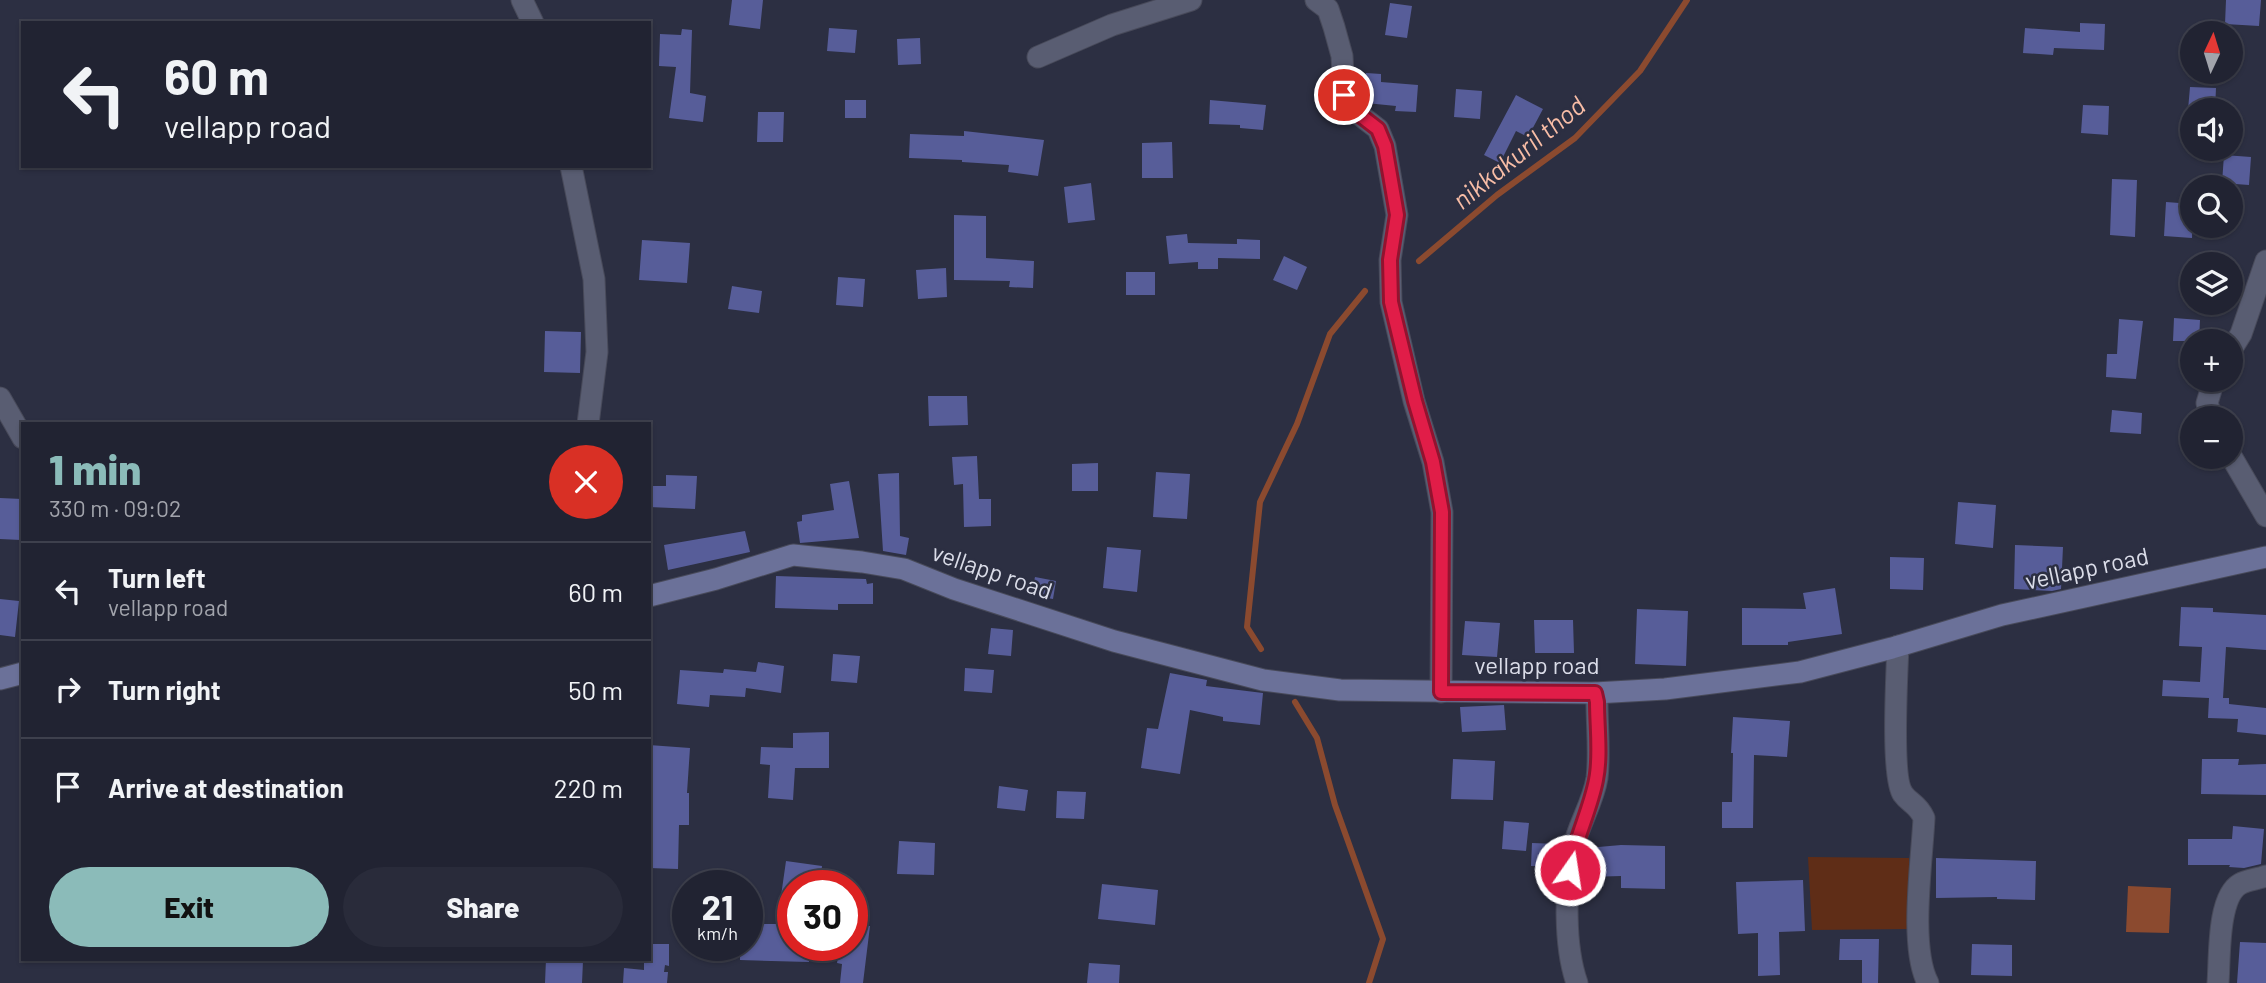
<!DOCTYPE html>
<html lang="en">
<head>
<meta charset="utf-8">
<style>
	:root { --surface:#212332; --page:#292b3a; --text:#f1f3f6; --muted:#a2a4ac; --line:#3e404d; --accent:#8bbbb9 }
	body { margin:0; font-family:Barlow,sans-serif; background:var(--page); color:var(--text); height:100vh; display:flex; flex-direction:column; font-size:26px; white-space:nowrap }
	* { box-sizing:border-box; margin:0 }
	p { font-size:23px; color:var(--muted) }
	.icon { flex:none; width:38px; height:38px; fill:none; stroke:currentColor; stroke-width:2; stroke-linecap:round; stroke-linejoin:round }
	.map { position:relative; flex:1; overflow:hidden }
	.sheet { position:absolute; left:21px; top:422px; width:630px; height:539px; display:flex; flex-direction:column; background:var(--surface); border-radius:0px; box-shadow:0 2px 5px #0004,0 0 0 2px var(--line) }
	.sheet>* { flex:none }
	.top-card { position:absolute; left:21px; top:21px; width:630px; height:147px; border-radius:0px; box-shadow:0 2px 5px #0004,0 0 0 2px var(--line); background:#212332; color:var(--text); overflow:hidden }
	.needle { width:46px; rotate:4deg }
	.buttons { position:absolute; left:2180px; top:21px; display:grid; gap:14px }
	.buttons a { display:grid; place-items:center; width:63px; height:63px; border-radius:50%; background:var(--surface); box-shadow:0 2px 5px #0004,0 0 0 2px var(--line); font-size:35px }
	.speed { position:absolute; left:672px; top:870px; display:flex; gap:14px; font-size:35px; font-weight:700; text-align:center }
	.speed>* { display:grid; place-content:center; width:91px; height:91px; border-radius:50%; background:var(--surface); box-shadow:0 2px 5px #0004,0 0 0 2px var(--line); line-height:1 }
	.speed small { font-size:18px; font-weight:400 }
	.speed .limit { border:10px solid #d22; background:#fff; color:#111 }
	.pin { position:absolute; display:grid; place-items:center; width:60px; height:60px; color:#fff; margin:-30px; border:4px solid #fff; border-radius:50%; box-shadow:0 2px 7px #0007 }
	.me { position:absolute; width:77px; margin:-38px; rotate:13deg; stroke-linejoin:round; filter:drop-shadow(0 0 5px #0008) }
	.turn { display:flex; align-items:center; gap:24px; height:147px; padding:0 28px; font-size:32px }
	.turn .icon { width:91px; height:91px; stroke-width:2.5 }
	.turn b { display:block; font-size:49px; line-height:60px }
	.round { display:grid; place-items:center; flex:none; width:74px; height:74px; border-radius:37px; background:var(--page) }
	.summary { display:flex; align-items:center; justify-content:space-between; height:119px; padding:0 28px }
	h1 { font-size:42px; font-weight:800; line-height:52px; color:var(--accent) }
	.cta { display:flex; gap:14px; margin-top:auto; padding:14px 28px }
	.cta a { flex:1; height:80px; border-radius:42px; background:var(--accent); color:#111; font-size:28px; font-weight:800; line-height:80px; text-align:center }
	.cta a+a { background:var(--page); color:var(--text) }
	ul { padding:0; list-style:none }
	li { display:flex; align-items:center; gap:21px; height:98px; padding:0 28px; border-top:2px solid var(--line) }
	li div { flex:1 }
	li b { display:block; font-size:26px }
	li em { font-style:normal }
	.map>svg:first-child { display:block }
</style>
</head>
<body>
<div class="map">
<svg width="2266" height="983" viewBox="0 0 2266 983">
	<rect width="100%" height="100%" fill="#2c2f42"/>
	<path fill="#5f2d17" d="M1808,857L1909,858V929L1812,930Z"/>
	<path fill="#8b4a2f" d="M2128,886L2171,888L2169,933L2126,932Z"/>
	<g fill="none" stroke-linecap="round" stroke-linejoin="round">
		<path stroke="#8b4a2f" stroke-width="6" d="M1419,261L1497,195L1575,138L1640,71L1687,0
			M1261,649L1247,627L1260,502L1297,424L1330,334L1365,291
			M1295,702L1317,738L1335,805L1383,939L1369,983"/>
	</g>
	<path fill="#575d99" d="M732,0H763L760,29L729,25Z
		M2226,0H2261L2259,26L2225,24Z
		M1390,3L1412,6L1407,38L1385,35Z
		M2080,23L2105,24L2104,50L2054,48L2053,55L2023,53L2025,28L2080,32Z
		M829,28L857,30L855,53L827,51Z
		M682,29L692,30L690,93L706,96L703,122L669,118L676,67L659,66L660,34L681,35Z
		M920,38L921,64L898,65L897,39Z
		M1366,73L1381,74V82L1418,85L1416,112L1395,111L1396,106L1366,103L1364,100Z
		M2190,87L2216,88L2215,110H2188Z
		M1456,89L1482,91L1480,119L1454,117Z
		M1516,95L1543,109L1528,137L1516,131L1500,163L1484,155Z
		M845,100H866V118H845Z
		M1210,100L1266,105L1263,130L1240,128V125L1209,124Z
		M2083,105L2109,106L2108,135L2081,133Z
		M758,112H784L783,142H757Z
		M964,131L1044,140L1038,176L1008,172L1009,165L962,162V160L909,158L910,134L964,136Z
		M1172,142L1173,178H1142V143Z
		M2224,155L2251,157L2249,185L2222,183Z
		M2112,179L2137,180L2135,237L2110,235Z
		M1091,183L1095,220L1068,223L1064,187Z
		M2166,202L2193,204L2192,238L2164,236Z
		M954,215L986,216V258L1034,261L1033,288L1009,287L1010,281L954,280Z
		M1187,234L1188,243L1237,244V239L1260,240V259L1218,258V269H1198V262L1169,264L1166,236Z
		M642,240L690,243L687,283L639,280Z
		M1284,256L1307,267L1297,290L1273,280Z
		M946,268L947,297L918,299L916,270Z
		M1126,272H1155V295H1126Z
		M838,277L865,279L863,307L836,305Z
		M732,286L762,291L759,313L728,309Z
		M2174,318L2200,320L2199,341H2173Z
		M2119,319L2143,321L2136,379L2106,377L2107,354H2117Z
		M545,331L581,332L580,373L544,372Z
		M928,396H967L968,425L929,426Z
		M2112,410L2142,413L2141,434L2110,432Z
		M977,456L979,499H991V526L964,527L963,484L954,485L952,457Z
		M1098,463V491H1072V464Z
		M1156,472L1190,474L1187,519L1153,517Z
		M899,473L900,536L909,538L906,555L883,551L878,474Z
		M666,475L697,476L695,509L649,507V486H666Z
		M849,481L859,538L800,543L797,522L802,521V515L834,510L830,484Z
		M0,498L22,499L21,540L0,539Z
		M1958,502L1996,505L1993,548L1955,544Z
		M745,531L750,552L668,570L664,545Z
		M2015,545L2063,547L2061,589L2052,591L2014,589Z
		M1107,547L1141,550L1137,592L1103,588Z
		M1890,557L1924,558L1923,590L1890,589Z
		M776,576L866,579L867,584L873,583V604H838V610L775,608Z
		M1035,577L1056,581L1053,599L1031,595Z
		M1835,588L1842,634L1788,642V645H1742V608L1806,609L1803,593Z
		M0,599L19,601L15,637L0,635Z
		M2181,607L2213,608V612L2266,615V650L2226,647L2223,698H2229V704L2266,708V735L2237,732L2238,719L2208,718L2209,698L2162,696L2163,680L2200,682L2202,647L2179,646Z
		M1637,609L1688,611L1686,666L1635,664Z
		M1534,620H1573L1574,653H1535Z
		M1465,621L1500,623L1497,657L1462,655Z
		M991,628L1013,630L1011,656L988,654Z
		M833,654L860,656L857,683L831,681Z
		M758,662L784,666L781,693L746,688L745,697L710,695L709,707L677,704L680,670L723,673L724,669L756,672Z
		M965,668L994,670L992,693L964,691Z
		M1170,673L1207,680L1206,686L1263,693L1260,725L1223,721V717L1190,710L1180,774L1141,768L1147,728L1158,729Z
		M1504,705L1506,730L1462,732L1460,707Z
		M1733,717L1790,721L1787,757L1754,755L1753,828H1722V802H1732L1733,753H1731Z
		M829,732V768H795L793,800L768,798L770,765L760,764L761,747L793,748V733Z
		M649,745L690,748L687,793H689V825H679L678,869L649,868Z
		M1453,759L1495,761L1493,800L1451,799Z
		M2202,759H2239L2238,765L2266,764V795L2201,794Z
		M999,786L1028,790L1025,811L997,808Z
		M1057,791L1086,792L1084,819L1056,818Z
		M1504,821L1529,823L1526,851L1502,849Z
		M2233,826L2264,829L2261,864L2244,868L2229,867L2230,865H2188V839H2232Z
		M899,841L935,843L934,875L897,874Z
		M1532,843L1559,844L1557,867L1531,866Z
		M1621,845L1665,846V889L1621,888V876L1588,877L1587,848Z
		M1936,858L2036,861L2035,900L1997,899V897L1936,898Z
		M786,861L822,866L820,886H793V945H810L809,962L740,960V945H747V924H777Z
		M1803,880L1805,931L1779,932L1780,975L1758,976V933L1738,934L1736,882Z
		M1102,884L1158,890L1155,925L1098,919Z
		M852,924L870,926L863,983H840L842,964L837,963L840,945H852Z
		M1840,939H1879L1878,983H1862V960H1839Z
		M2240,942L2266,943V983H2237Z
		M649,944H669V966L665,965L664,972H668L667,983H623L624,968L644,970V959H649Z
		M1972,944L2012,945V976L1971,975Z
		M546,959L583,961L582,983H545Z
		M1089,963L1120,965L1119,983H1087Z"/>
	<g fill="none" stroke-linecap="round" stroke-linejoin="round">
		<g stroke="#484a5a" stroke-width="23">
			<path id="street" d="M522,0L533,23
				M1316,0L1328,9L1334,27L1342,56L1344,95L1356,112L1378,129L1385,146L1397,215L1390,260L1391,302L1414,401L1433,462L1442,512L1441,692
				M1038,57L1112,25L1191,0
				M571,166L594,279L597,352L588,424
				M2231,350L2241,334L2266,261
				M0,398L23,438
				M2212,418L2207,403L2214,380
				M2231,456L2266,516
				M1898,646C1897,671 1891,778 1903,794C1910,804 1917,803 1924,818C1922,861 1909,947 1928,983
				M1577,983C1564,946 1565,887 1573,849C1578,825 1593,803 1597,778C1600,754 1597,727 1597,702L1595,693
				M2218,983C2220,959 2217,897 2240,884C2247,880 2258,879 2266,876"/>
		</g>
		<g stroke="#484a5a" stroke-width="23">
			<path id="secondary" d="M649,596L716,579L793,555L862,562L904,569L954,589L1114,641L1263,680L1340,690L1595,693L1665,689L1800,672L1892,648L2002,615L2266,557
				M0,679L23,673"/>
		</g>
		<use href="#street" stroke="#595d72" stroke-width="21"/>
		<use href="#secondary" stroke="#6b7199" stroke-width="21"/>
	</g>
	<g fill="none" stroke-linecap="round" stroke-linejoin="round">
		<g stroke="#92132f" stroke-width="18">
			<path id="route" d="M1344,95L1356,112L1378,129L1385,146L1397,215L1390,260L1391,302L1415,401L1433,462L1442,512L1441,692L1595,693L1597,702C1597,727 1601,756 1596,780C1590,811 1575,839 1570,870"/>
		</g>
		<use href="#route" stroke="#e11d48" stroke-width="12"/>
	</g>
	<g text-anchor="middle" stroke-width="5" stroke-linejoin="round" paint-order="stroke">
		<g font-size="24" fill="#dadce8" stroke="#2c2f42">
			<text transform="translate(2087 569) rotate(-12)" y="8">vellapp road</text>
			<text transform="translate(992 572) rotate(19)" y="8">vellapp road</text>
			<text x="1537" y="674">vellapp road</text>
		</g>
		<g font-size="26" font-style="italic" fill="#f8bda6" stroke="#2c2f42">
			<text transform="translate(1519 153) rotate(-39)" y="9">nikkakuril thod</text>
		</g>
	</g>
</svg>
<div class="buttons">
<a><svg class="needle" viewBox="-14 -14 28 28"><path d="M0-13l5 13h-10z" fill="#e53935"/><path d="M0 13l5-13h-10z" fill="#a2a4ac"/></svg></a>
<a><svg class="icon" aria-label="sound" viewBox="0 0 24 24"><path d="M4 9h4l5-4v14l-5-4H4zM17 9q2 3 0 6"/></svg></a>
<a><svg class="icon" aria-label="search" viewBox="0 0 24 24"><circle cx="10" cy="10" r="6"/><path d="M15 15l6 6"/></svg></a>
<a><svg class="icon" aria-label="layers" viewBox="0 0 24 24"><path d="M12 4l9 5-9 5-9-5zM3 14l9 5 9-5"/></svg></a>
<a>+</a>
<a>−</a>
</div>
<div class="speed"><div>21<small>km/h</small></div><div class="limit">30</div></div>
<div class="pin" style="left:1344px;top:95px;background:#d93025"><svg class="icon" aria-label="arrive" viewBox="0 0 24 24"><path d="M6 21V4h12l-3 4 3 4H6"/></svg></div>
<svg class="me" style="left:1570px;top:870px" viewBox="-20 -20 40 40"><circle r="17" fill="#e11d48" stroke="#fff" stroke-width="3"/><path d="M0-11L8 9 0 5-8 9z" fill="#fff"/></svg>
<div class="top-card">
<div class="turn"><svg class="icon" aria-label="left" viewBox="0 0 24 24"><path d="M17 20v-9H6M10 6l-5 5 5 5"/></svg><div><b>60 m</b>vellapp road</div></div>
</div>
<section class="sheet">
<div class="summary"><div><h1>1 min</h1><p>330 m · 09:02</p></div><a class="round" style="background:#d93025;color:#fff"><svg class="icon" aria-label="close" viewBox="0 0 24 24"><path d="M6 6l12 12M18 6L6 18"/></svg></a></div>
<ul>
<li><svg class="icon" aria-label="left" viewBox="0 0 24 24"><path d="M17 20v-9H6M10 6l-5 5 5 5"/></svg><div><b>Turn left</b><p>vellapp road</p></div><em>60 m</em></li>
<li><svg class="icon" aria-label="right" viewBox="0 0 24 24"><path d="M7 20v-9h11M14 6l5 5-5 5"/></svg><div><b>Turn right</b></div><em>50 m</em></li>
<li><svg class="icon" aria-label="arrive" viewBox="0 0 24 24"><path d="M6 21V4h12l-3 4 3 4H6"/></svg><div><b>Arrive at destination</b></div><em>220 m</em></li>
</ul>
<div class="cta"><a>Exit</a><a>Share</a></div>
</section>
</div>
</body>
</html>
